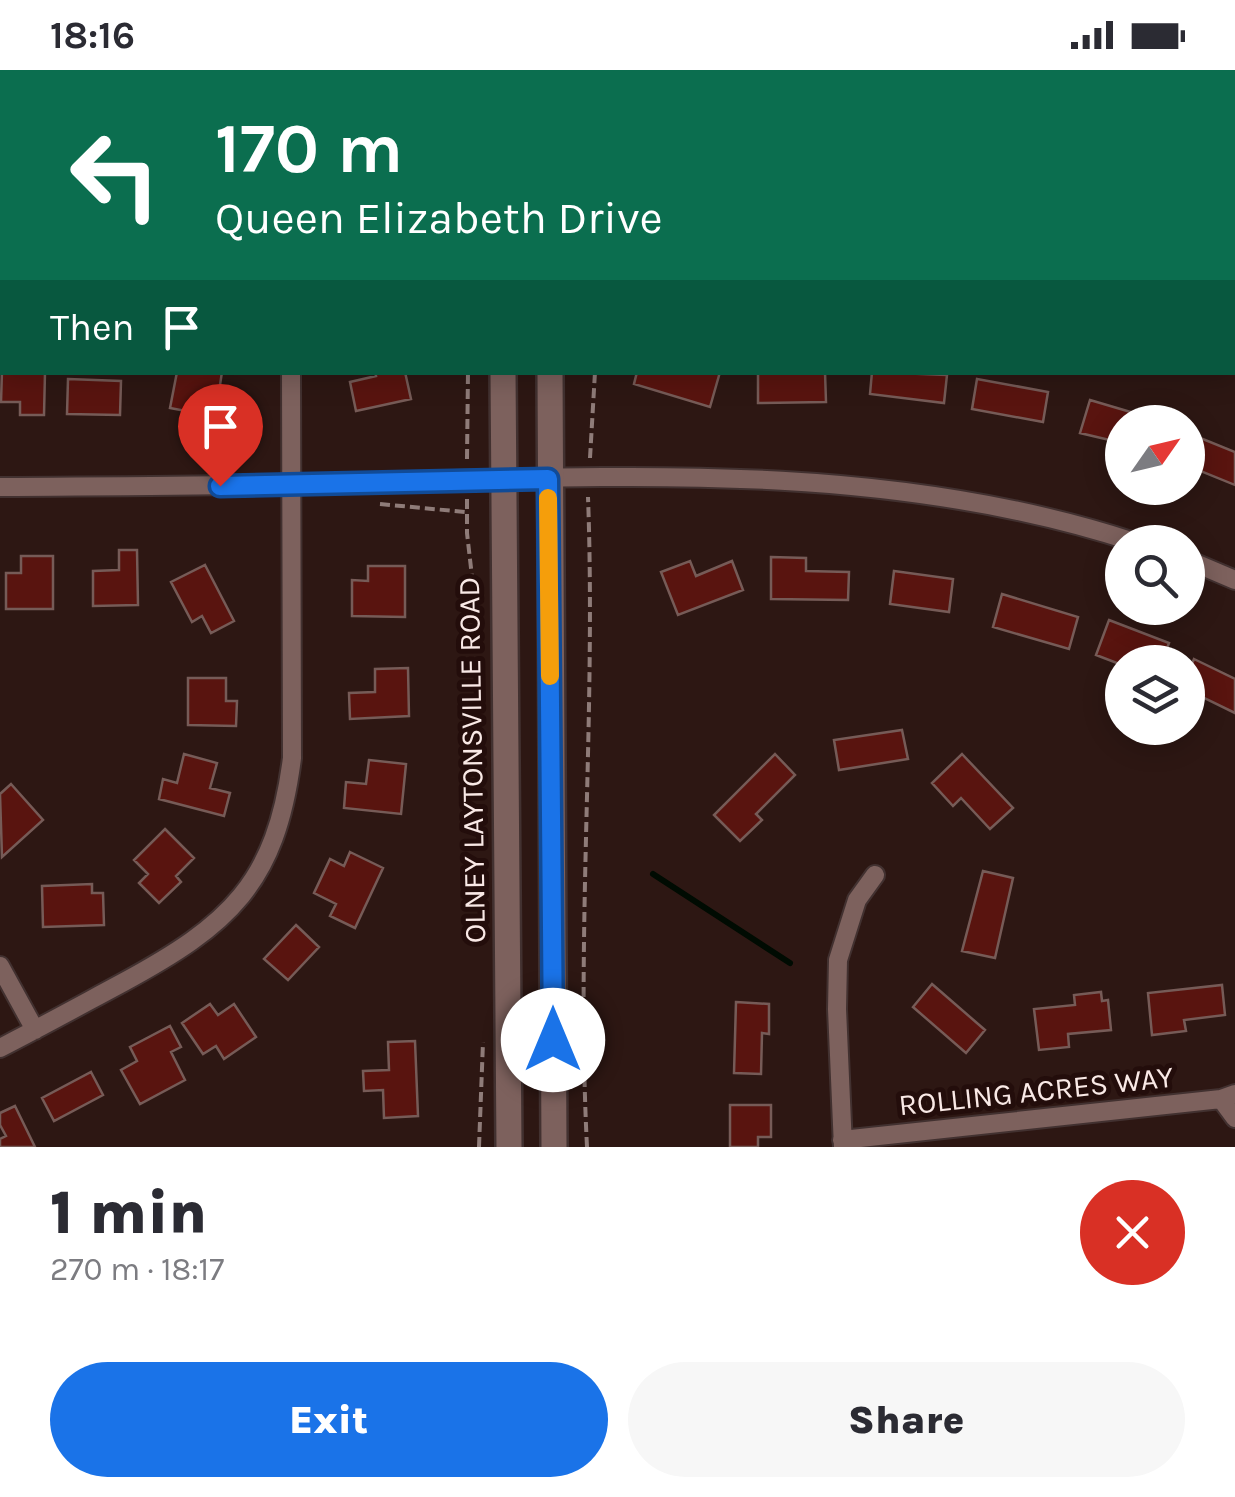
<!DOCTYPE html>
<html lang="en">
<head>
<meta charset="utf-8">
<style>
	:root { --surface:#fff; --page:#f7f7f7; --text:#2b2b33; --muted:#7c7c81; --accent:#1a73e8 }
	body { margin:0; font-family:Karla,sans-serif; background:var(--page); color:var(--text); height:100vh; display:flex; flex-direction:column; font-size:38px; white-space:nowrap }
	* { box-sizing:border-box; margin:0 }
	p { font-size:32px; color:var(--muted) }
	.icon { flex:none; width:55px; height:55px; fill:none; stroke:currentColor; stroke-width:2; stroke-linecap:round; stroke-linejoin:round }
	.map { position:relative; height:1077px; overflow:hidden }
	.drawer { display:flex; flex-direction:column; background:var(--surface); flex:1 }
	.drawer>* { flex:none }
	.guide { position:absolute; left:0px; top:0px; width:1235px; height:305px; box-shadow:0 5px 25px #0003; background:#0b6e4f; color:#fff; overflow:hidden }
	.needle { width:65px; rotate:56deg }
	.tools { position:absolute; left:1105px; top:335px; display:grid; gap:20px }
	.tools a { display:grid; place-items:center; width:100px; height:100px; border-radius:50%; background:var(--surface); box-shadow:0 5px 25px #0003; font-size:50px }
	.pin { position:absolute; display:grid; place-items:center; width:85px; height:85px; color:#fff; margin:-102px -42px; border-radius:50% 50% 50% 0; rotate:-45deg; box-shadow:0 0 10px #0007 }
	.pin .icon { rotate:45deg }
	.me { position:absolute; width:110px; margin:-55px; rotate:0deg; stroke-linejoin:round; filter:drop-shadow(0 0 8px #0008) }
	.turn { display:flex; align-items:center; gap:35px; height:210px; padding:0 50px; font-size:45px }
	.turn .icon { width:130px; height:130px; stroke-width:2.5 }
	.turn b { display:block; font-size:70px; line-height:85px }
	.then { display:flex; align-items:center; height:95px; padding:0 50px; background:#0003; gap:20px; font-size:38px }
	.round { display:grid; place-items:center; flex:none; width:105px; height:105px; border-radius:52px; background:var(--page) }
	.headline { display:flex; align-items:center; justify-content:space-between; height:170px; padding:0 50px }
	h1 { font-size:60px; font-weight:800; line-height:75px }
	.action { display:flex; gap:20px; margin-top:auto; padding:20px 50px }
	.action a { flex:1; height:115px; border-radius:60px; background:var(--accent); color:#fff; font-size:40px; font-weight:800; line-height:115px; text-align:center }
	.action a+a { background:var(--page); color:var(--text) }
	.status { display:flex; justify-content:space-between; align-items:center; height:70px; padding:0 50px; background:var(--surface); direction:ltr }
	.status svg { height:28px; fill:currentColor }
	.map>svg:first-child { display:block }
</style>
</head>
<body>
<div class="status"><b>18:16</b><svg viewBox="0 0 49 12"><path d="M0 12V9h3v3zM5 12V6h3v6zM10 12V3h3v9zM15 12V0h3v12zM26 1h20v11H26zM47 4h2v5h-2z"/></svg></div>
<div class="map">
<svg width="1235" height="1077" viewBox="0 0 1235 1077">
	<rect width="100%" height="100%" fill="#2d1713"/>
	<path fill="#10633a" d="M0,0H48L2,2V242Z"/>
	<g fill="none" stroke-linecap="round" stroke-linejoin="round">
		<path stroke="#000b02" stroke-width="6" d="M653,804L790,893"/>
	</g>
	<path fill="#59140f" stroke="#765b57" stroke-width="2.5" d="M872,0H917L926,2H871Z
		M2,301L45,302L44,345H20V332H1Z
		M177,302H222L220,315L229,317L223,348L170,338Z
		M375,302H405L411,329L356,341L350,312L376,306Z
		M637,302H720L710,337L634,314Z
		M758,302H825L826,332L758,333Z
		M872,302L947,305L944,333L870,324Z
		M68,309L121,311L120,345L67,344Z
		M977,309L1048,322L1043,352L972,339Z
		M1090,330L1161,351V352H1122V373L1080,363Z
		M1188,363L1235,382V415L1188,396Z
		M119,480H137L138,535L93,536V501L119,500Z
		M21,486H53V539H6V503H21Z
		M771,487L806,488V501L849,502L848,530L771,529Z
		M690,491L696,506L732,491L743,520L678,545L661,502Z
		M205,495L234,551L211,563L202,546L192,552L171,512Z
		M368,496H405V547L352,546V510L368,511Z
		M894,501L953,509L949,542L890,534Z
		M1002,524L1078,547L1069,579L993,557Z
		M1109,550L1169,573L1162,592L1122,595L1096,585Z
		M1194,589L1235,609V643L1188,620V603Z
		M408,598L409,646L350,649L349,623L375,622V599Z
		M188,608H226V631H237L236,656L188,655Z
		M902,660L908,689L839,700L834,670Z
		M184,684L217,693L210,718L230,723L224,746L159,729L163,709L177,713Z
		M775,684L795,705L756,744L762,750L740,771L714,745Z
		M962,684L1013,738L990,759L961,728L953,736L932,713Z
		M369,690L406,694L401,744L344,738L346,712L366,714Z
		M11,714L43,750L2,787L0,724Z
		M165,759L194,788L176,806L181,812L159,833L139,813L148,804L134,790Z
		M350,782L383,798L355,858L330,846L336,834L314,823L330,789L344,796Z
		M983,801L1013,808L995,888L962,881Z
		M92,814V823H103L104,855L43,857L42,816Z
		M296,855L319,877L288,910L264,889Z
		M932,914L985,960L966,983L913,937Z
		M1222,915L1225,945L1184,950L1186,961L1152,965L1148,923Z
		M1101,922L1102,931L1108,930L1111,960L1068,964L1069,977L1039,980L1034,939L1075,935L1074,925Z
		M736,932L769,934V964L762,963L761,1004L734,1003Z
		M210,934L218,945L234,934L256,967L224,989L216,976L203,984L182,953Z
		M170,956L181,977L171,982L185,1010L140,1034L121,1000L137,991L130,977Z
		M415,971L418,1046L384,1048L383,1020L364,1021L363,1001L389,1000L388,972Z
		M91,1002L103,1025L54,1051L42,1028Z
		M730,1035H771V1067H758V1077H730Z
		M15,1036L35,1077H0V1069L6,1066L0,1055V1043Z"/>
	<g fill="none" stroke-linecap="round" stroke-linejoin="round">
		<g stroke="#423130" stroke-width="22">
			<path id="street" d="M1164,0L1172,2
				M1232,22L1235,23
				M0,417C128,416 257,416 385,412C634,405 894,393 1134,472
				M1188,490L1235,510
				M0,896L35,960
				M0,978C41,957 81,935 122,913C229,855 276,814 292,688L291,302
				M1221,1029L1235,1048
				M842,1070L1221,1029L1235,1024
				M843,1077L837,939L838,890L857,830L875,805"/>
		</g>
		<g stroke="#423130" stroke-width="30">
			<path id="secondary" d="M522,2V0
				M570,2L571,0
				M503,302L509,1077
				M550,302L554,1077"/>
		</g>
		<path stroke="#8f7c79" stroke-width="4" stroke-dasharray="10 5" stroke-linecap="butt" d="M616,2L617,0
			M590,388L595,302
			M467,389L468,302
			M467,429V463L479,568
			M380,434L465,442
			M479,1077L483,972
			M587,1077C576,861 596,643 588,427"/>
		<use href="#street" stroke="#7d615d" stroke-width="18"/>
		<use href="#secondary" stroke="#7d615d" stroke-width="25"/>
	</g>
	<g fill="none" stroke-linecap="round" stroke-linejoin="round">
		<g stroke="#114b97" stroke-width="25">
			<path id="route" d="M220,416L548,409L553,970"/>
		</g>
		<use href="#route" stroke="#1a73e8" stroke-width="18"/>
		<path stroke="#f59e0b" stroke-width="18" d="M548,428L550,606"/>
	</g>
	<g text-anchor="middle" stroke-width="10" stroke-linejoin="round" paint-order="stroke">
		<g font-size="30" fill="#f9e9e6" stroke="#230d0b">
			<text transform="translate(472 690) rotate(-91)" y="10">OLNEY LAYTONSVILLE ROAD</text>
			<text transform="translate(1036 1021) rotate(-6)" y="10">ROLLING ACRES WAY</text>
		</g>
	</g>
</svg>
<div class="tools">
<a><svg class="needle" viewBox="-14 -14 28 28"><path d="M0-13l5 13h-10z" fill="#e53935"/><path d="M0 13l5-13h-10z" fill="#7c7c81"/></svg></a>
<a><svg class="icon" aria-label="search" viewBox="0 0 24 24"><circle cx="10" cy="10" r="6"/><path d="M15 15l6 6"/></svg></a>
<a><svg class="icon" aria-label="layers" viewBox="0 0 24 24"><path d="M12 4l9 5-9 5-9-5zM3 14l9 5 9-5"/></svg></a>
</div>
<div class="pin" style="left:220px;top:416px;background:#d93025"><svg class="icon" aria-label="arrive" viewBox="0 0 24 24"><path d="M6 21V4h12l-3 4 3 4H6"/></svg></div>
<svg class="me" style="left:553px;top:970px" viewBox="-20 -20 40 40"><circle r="19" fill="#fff"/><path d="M0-13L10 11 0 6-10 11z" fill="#1a73e8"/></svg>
<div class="guide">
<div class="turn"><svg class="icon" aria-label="left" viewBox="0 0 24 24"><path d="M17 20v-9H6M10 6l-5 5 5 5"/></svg><div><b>170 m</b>Queen Elizabeth Drive</div></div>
<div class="then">Then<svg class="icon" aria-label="arrive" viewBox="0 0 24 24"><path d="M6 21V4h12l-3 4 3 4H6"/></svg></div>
</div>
</div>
<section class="drawer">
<div class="headline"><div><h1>1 min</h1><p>270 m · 18:17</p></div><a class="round" style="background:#d93025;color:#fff"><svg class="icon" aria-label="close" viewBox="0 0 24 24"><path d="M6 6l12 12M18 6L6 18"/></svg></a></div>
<div class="action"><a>Exit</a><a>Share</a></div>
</section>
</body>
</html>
